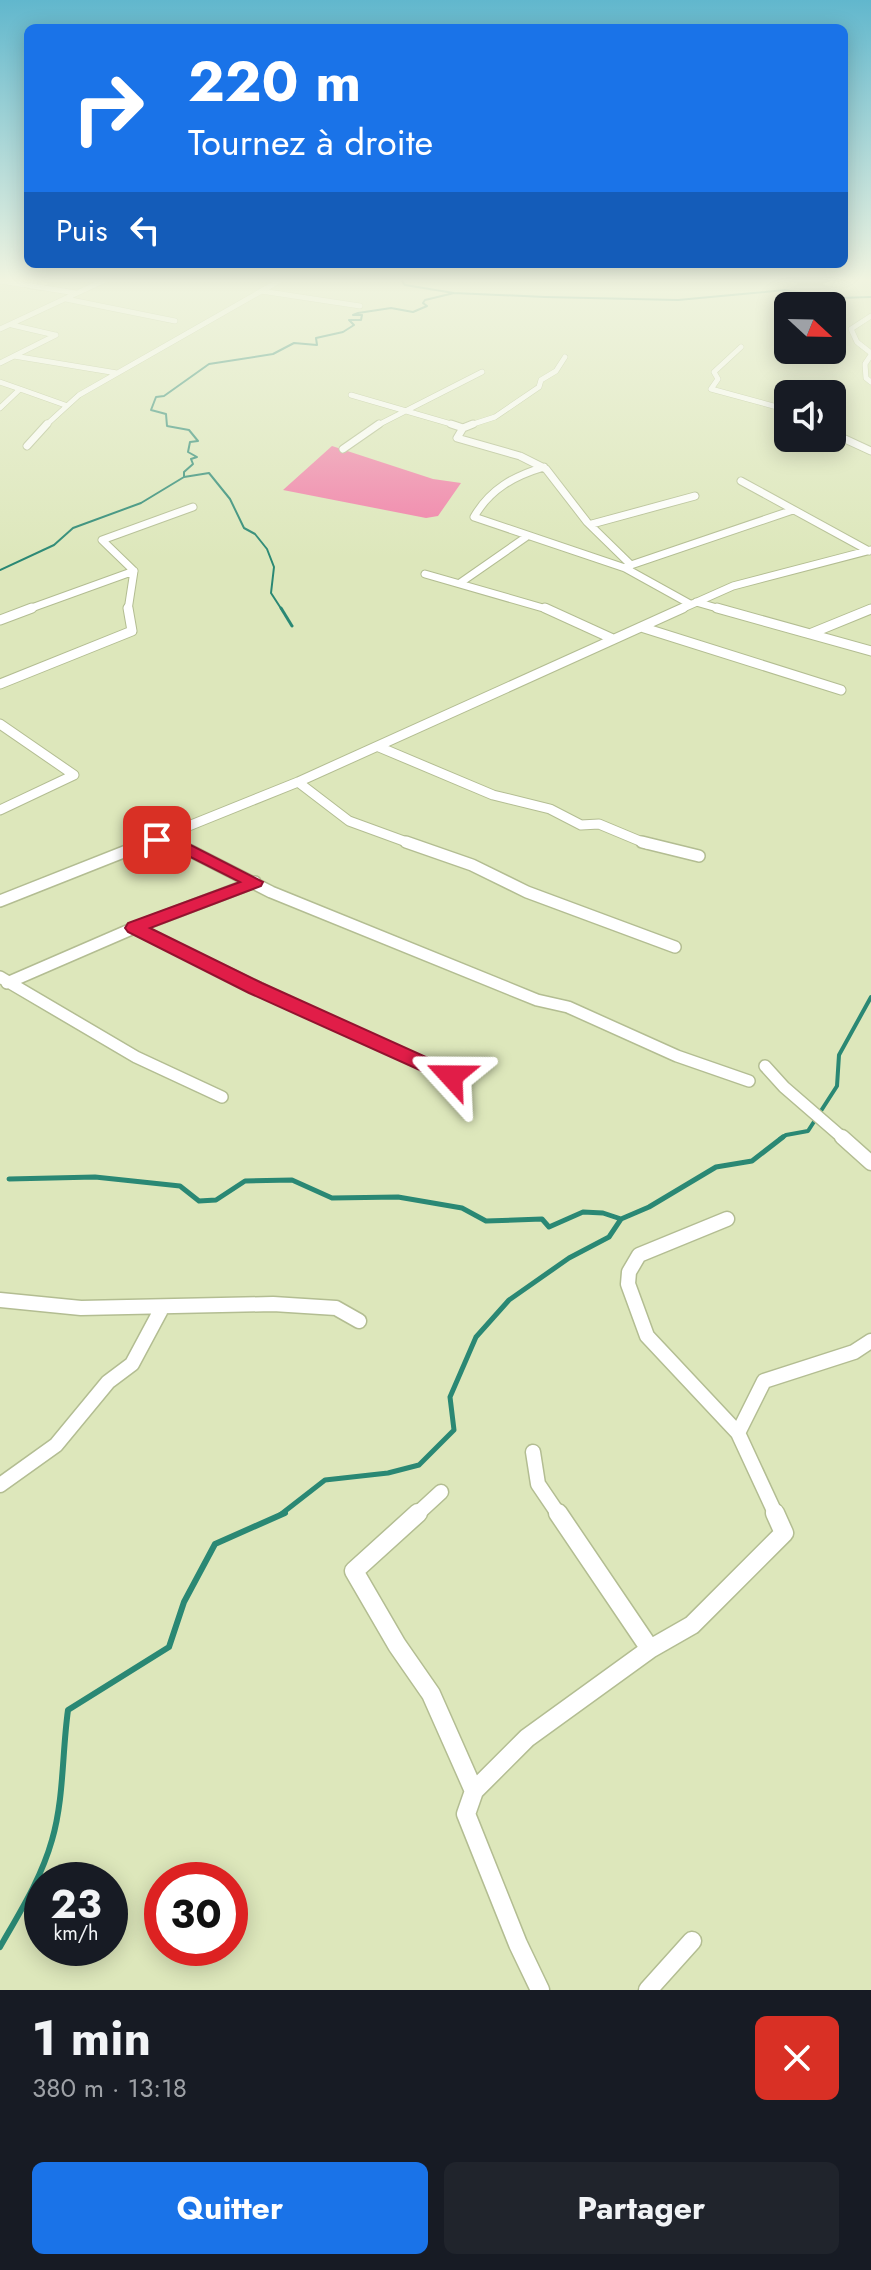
<!DOCTYPE html>
<html lang="fr">
<head>
<meta charset="utf-8">
<style>
	:root { --surface:#171b24; --page:#20242c; --text:#f1f3f6; --muted:#9ea1a6; --accent:#1a73e8 }
	body { margin:0; font-family:Jost,sans-serif; background:var(--page); color:var(--text); height:100vh; display:flex; flex-direction:column; font-size:30px; white-space:nowrap }
	* { box-sizing:border-box; margin:0 }
	p { font-size:26px; color:var(--muted) }
	.icon { flex:none; width:44px; height:44px; fill:none; stroke:currentColor; stroke-width:2; stroke-linecap:round; stroke-linejoin:round }
	.map { position:relative; height:1990px; overflow:hidden }
	.drawer { display:flex; flex-direction:column; background:var(--surface); flex:1 }
	.drawer>* { flex:none }
	.top-card { position:absolute; left:24px; top:24px; width:824px; height:244px; border-radius:12px; box-shadow:0 4px 20px #0003; background:#1a73e8; color:#fff; overflow:hidden }
	.needle { width:52px; rotate:112deg }
	.buttons { position:absolute; left:774px; top:292px; display:grid; gap:16px }
	.buttons a { display:grid; place-items:center; width:72px; height:72px; border-radius:12px; background:var(--surface); box-shadow:0 4px 20px #0003; font-size:40px }
	.speed { position:absolute; left:24px; top:1862px; display:flex; gap:16px; font-size:40px; font-weight:700; text-align:center }
	.speed>* { display:grid; place-content:center; width:104px; height:104px; border-radius:50%; background:var(--surface); box-shadow:0 4px 20px #0003; line-height:1 }
	.speed small { font-size:20px; font-weight:400 }
	.speed .limit { border:12px solid #d22; background:#fff; color:#111 }
	.pin { position:absolute; display:grid; place-items:center; width:68px; height:68px; color:#fff; margin:-34px; border-radius:16px; box-shadow:0 4px 12px #0006 }
	.me { position:absolute; width:88px; margin:-44px; rotate:294deg; stroke-linejoin:round; filter:drop-shadow(0 0 6px #0008) }
	.turn { display:flex; align-items:center; gap:28px; height:168px; padding:0 32px; font-size:36px }
	.turn .icon { width:104px; height:104px; stroke-width:2.5 }
	.turn b { display:block; font-size:56px; line-height:68px }
	.then { display:flex; align-items:center; height:76px; padding:0 32px; background:#0003; gap:16px; font-size:30px }
	.round { display:grid; place-items:center; flex:none; width:84px; height:84px; border-radius:12px; background:var(--page) }
	.summary { display:flex; align-items:center; justify-content:space-between; height:136px; padding:0 32px }
	h1 { font-size:48px; font-weight:700; line-height:60px }
	.primary-button { display:flex; gap:16px; margin-top:auto; padding:16px 32px }
	.primary-button a { flex:1; height:92px; border-radius:12px; background:var(--accent); color:#fff; font-size:32px; font-weight:700; line-height:92px; text-align:center }
	.primary-button a+a { background:var(--page); color:var(--text) }
	.map>svg:first-child { display:block }
</style>
</head>
<body>
<div class="map">
<svg width="871" height="1990" viewBox="0 0 871 1990">
	<rect width="100%" height="100%" fill="#dde7bb"/>
	<path fill="#f17fa8" d="M332,446L433,479L461,483L438,516L426,518L283,490Z"/>
	<g fill="none" stroke-linecap="round" stroke-linejoin="round">
		<path stroke="#2a8874" stroke-width="2" d="M402,281L405,285L454,293L545,297L678,300L785,290L837,298L871,297
			M184,477L209,473L230,499L244,528L255,534L267,549L274,567L271,593L282,610
			M0,570L54,545L73,528L141,503L184,477V472L193,464L191,459L197,457L188,452L190,442L198,441L189,430L167,426L166,414L151,410L156,397L164,396L209,364L273,354L294,343L317,345L316,338L343,332L354,325L349,320H361L362,315H353L358,313L391,308L413,312L427,306L423,303L425,300L454,293"/>
		<path stroke="#2a8874" stroke-width="3" d="M281,608L292,626"/>
		<path stroke="#2a8874" stroke-width="4" d="M780,1139L786,1135L808,1131L837,1086L839,1055L871,997"/>
		<path stroke="#2a8874" stroke-width="5" d="M9,1179L95,1177L180,1186L199,1201L216,1200L245,1181L292,1180L332,1198L398,1197L462,1208L486,1221L542,1219L549,1227L583,1212L603,1213L621,1219
			M280,1515L325,1480L388,1473L419,1465L454,1430L450,1397L476,1337L509,1300L569,1258L609,1237L621,1219L649,1207L716,1167L752,1161L783,1137"/>
		<path stroke="#2a8874" stroke-width="6" d="M0,1947C20,1912 41,1879 52,1840C64,1799 62,1753 68,1710L169,1647L184,1602L215,1544L285,1513"/>
		<g stroke="#b3bd92" stroke-width="6">
			<path id="street-far5" d="M0,281L76,293
				M261,291L360,306
				M66,299L175,321
				M871,316L851,329L857,342L871,353
				M12,325L55,335
				M0,329L103,281
				M741,347L714,372L718,379L711,389L788,410
				M871,355L865,364L866,378L871,382
				M14,356L117,373
				M0,363L56,335
				M0,382L20,389L0,408
				M20,389L65,405
				M351,395L458,426
				M45,426L79,395L279,281
				M376,426L482,372
				M467,426L495,417L539,387L541,380L556,371L565,357"/>
		</g>
		<g stroke="#b3bd92" stroke-width="9">
			<path id="street-far4" d="M451,424L463,428
				M473,424L463,428L457,438L520,456L546,469L587,522L631,565L625,568
				M832,433L871,451
				M27,446L47,424
				M343,449L379,424
				M544,467C514,476 490,489 474,517L625,568L690,604
				M741,481L869,551
				M592,524L695,496
				M631,565L793,510
				M134,571L102,540L193,507
				M425,574L550,610
				M460,583L526,537
				M696,602L724,610
				M26,610L134,571
				M128,610L134,571
				M679,610L733,586L871,550
				M868,610L871,609"/>
		</g>
		<g stroke="#b3bd92" stroke-width="11">
			<path id="street-far3" d="M545,608L613,639
				M717,608L871,651
				M0,620L32,608
				M641,627L841,690
				M812,633L871,609
				M0,684L132,631L128,608
				M0,724L74,775L0,810
				M379,747L493,795L550,809L581,825L599,824L647,844
				M298,782L349,821L412,844
				M157,840L177,844
				M144,844L298,782L683,608"/>
		</g>
		<g stroke="#b3bd92" stroke-width="14">
			<path id="street-far2" d="M173,842L271,892L537,1000L568,1007L677,1056L749,1081
				M406,842L472,865L527,892L675,947
				M642,842L699,856
				M0,901L149,842
				M134,928L325,1020L451,1076
				M0,977L136,1057L222,1097
				M7,983L134,928L255,882
				M765,1066L784,1087L844,1139"/>
		</g>
		<g stroke="#b3bd92" stroke-width="17">
			<path id="street-far1" d="M842,1137L871,1163
				M727,1219L639,1255L629,1272L628,1284L647,1336L738,1433
				M0,1300L81,1308L273,1304L336,1308L359,1321
				M533,1452L538,1484L559,1515
				M0,1485L56,1445L108,1382L132,1364L162,1308
				M416,1515L441,1492
				M776,1515L738,1433L764,1381L854,1352L871,1341"/>
		</g>
		<g stroke="#b3bd92" stroke-width="21">
			<path id="street" d="M418,1513L354,1571L397,1645L431,1694L474,1791
				M558,1513L650,1649
				M540,1990L518,1944L466,1814L474,1791L527,1738L650,1649L692,1625L784,1533L775,1513
				M648,1990L692,1941"/>
		</g>
		<use href="#street-far5" stroke="#fff" stroke-width="5"/>
		<use href="#street-far4" stroke="#fff" stroke-width="7"/>
		<use href="#street-far3" stroke="#fff" stroke-width="9"/>
		<use href="#street-far2" stroke="#fff" stroke-width="11"/>
		<use href="#street-far1" stroke="#fff" stroke-width="14"/>
		<use href="#street" stroke="#fff" stroke-width="18"/>
	</g>
	<linearGradient id="sky" x2="0" y2="1"><stop stop-color="#61b7cd"/><stop offset="0.5" stop-color="#f0f4e0"/><stop offset="1" stop-color="#f0f4e0" stop-opacity="0"/></linearGradient>
	<rect width="871" height="559" fill="url(#sky)"/>
	<path fill="#e11d48" stroke="#92132f" stroke-width="2" d="M157,834L175,837L263,882L261,886L150,928L262,983L457,1071L460,1076L457,1081H444L249,993L128,932L125,928L128,923L240,882L167,845L151,843L149,840Z"/>
</svg>
<div class="buttons">
<a><svg class="needle" viewBox="-14 -14 28 28"><path d="M0-13l5 13h-10z" fill="#e53935"/><path d="M0 13l5-13h-10z" fill="#9ea1a6"/></svg></a>
<a><svg class="icon" aria-label="sound" viewBox="0 0 24 24"><path d="M4 9h4l5-4v14l-5-4H4zM17 9q2 3 0 6"/></svg></a>
</div>
<div class="speed"><div>23<small>km/h</small></div><div class="limit">30</div></div>
<div class="pin" style="left:157px;top:840px;background:#d93025"><svg class="icon" aria-label="arrive" viewBox="0 0 24 24"><path d="M6 21V4h12l-3 4 3 4H6"/></svg></div>
<svg class="me" style="left:451px;top:1076px" viewBox="-20 -20 40 40"><path d="M0-17L14 15 0 8-14 15z" fill="#e11d48" stroke="#fff" stroke-width="4"/></svg>
<div class="top-card">
<div class="turn"><svg class="icon" aria-label="right" viewBox="0 0 24 24"><path d="M7 20v-9h11M14 6l5 5-5 5"/></svg><div><b>220 m</b>Tournez à droite</div></div>
<div class="then">Puis<svg class="icon" aria-label="left" viewBox="0 0 24 24"><path d="M17 20v-9H6M10 6l-5 5 5 5"/></svg></div>
</div>
</div>
<section class="drawer">
<div class="summary"><div><h1>1 min</h1><p>380 m · 13:18</p></div><a class="round" style="background:#d93025;color:#fff"><svg class="icon" aria-label="close" viewBox="0 0 24 24"><path d="M6 6l12 12M18 6L6 18"/></svg></a></div>
<div class="primary-button"><a>Quitter</a><a>Partager</a></div>
</section>
</body>
</html>
